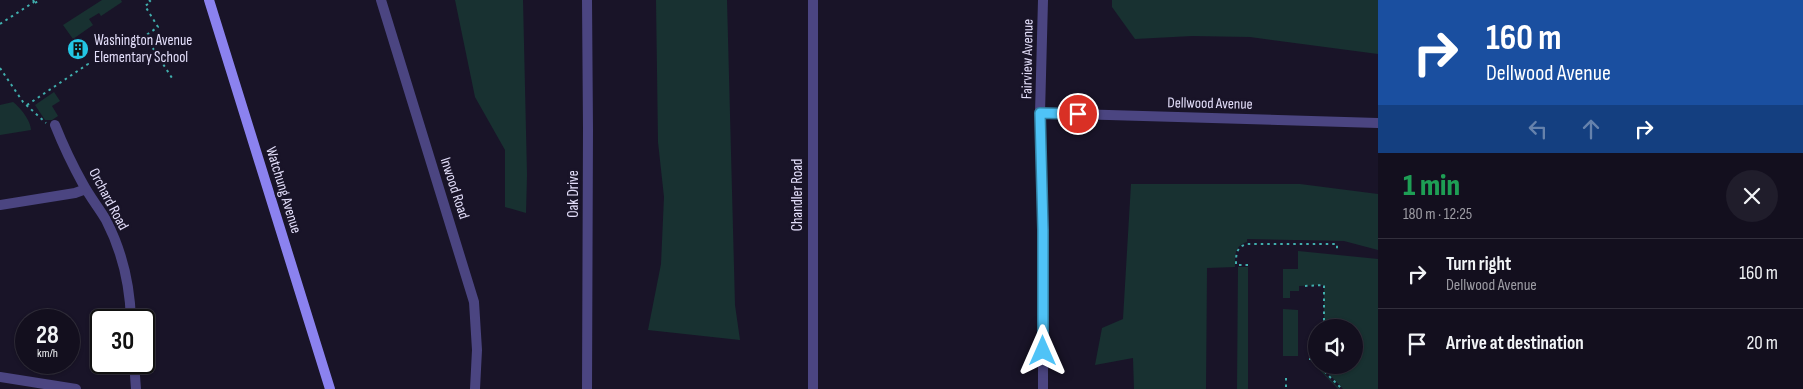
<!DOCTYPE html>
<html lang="en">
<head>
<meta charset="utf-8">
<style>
	:root { --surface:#130f1e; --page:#201d2b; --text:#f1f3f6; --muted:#9d9ca4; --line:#322f3c }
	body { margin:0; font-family:"Sofia Sans Condensed",sans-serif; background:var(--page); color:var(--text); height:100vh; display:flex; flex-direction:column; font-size:19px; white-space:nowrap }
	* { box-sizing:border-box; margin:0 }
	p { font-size:16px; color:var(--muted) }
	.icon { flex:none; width:28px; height:28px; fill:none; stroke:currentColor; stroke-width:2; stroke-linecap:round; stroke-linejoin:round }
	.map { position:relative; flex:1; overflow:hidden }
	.sheet { display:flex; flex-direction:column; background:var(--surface); width:425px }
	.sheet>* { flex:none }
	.guide { background:#1a4fa0; color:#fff; overflow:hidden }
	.fabs { position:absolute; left:1308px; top:319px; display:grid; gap:10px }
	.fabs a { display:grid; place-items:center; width:55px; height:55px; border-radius:50%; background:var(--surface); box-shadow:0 1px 4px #0004,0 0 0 1px var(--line); font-size:25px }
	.speed { position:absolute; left:15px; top:309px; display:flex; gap:10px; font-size:25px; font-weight:700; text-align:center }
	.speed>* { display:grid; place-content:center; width:65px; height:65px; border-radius:50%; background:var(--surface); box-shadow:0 1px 4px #0004,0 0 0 1px var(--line); line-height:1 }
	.speed small { font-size:12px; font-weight:400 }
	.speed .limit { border:2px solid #111; border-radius:8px; background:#fff; color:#111 }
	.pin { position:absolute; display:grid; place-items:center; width:42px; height:42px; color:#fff; margin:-21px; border:2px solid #fff; border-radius:50%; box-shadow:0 1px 5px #0007 }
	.me { position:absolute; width:55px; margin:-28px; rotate:0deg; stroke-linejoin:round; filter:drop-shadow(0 0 4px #0008) }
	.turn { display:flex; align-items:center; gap:18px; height:105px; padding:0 25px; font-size:22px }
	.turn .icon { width:65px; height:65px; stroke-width:2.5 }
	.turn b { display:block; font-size:35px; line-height:42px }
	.lanes { display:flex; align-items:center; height:48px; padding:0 25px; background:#0003; justify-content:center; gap:25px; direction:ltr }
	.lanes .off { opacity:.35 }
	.round { display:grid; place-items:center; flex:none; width:52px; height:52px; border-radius:26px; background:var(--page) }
	.summary { display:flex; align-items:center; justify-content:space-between; height:85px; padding:0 25px }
	h1 { font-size:30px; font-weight:800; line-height:38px; color:#1e9e55 }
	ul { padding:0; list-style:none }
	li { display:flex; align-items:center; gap:15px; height:70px; padding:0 25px; border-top:1px solid var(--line) }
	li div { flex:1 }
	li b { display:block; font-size:19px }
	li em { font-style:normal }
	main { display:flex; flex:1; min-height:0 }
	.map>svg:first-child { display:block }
</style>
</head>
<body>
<main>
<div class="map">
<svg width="1378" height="389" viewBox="0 0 1378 389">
	<rect width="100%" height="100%" fill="#191428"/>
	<path fill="#183131" d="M102,0H121L122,2L101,16L99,13L89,19L93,25L73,39L63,25Z
		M455,0H523L527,175L526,213L505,207V150L475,97Z
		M656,0H727L735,305L740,340L648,330L661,264L664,197L658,142Z
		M1112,0H1378V54L1250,37L1192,36L1135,39L1112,7Z
		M54,92L60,101L52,106L58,116L52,120H45L35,105Z
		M13,102C20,107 31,121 31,130L0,135V105Z
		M1131,184H1300L1378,194V250L1344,241L1247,239V242C1234,246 1235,255 1235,267L1207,268L1206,389H1134L1133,358L1095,365L1102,328L1123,319Z
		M1298,251L1378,259V389H1343L1328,373L1325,365H1354V328L1324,327V285L1299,286V291H1290V298H1283V269H1298Z
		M1238,267H1248V389H1237Z
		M1283,309L1298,310V356H1283Z
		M1310,360H1316V365H1323L1325,374L1340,389H1338Z"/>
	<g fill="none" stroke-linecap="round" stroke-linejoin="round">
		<path stroke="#40aead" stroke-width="2" stroke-dasharray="2.5 4" stroke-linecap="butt" d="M33,0L36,5
			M149,0L151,2L145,6L158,27L145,36L172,78
			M35,3L40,0
			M0,24L34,2
			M0,68L23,102L46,123
			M27,105L88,64L87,62
			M1248,265H1236C1236,254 1236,247 1247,244H1337V251
			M1305,286L1324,285V328
			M1309,359H1316
			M1323,365L1326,373L1342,389
			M1286,378V389"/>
		<path stroke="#4b4581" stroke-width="10" d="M381,0L474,302L477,350L475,389
			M813,0V389
			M1043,0L1040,113L1043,230V389
			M1040,113L1378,123
			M55,125C63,145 73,166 83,184C90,197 99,208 106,220C122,251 130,285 131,320
			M0,205L75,193L86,189
			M134,362L136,389
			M587,389L588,129L587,0"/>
		<path stroke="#4b4581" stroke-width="10" d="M0,377L76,389"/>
		<path stroke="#8b82ef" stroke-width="10" d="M209,0L330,389"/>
	</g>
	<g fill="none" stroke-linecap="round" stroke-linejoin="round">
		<g stroke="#337fa1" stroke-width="12">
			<path id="route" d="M1043,351V230L1040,113L1078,114"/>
		</g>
		<use href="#route" stroke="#4fc3f7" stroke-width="9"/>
	</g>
	<defs>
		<g id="building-disc" transform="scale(1.125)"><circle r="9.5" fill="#23c5e3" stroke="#191428"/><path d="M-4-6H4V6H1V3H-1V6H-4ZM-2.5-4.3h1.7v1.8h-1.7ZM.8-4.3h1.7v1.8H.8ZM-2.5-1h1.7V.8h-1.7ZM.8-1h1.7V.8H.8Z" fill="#111"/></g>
	</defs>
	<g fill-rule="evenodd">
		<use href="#building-disc" x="78" y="49"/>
	</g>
	<g text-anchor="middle" stroke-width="5" stroke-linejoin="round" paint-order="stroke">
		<g font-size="15" fill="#e4dffb" stroke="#191428" text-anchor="start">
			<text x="94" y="45">Washington Avenue<tspan x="94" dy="17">Elementary School</tspan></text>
		</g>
		<g font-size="15" fill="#e4dffb" stroke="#191428">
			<text transform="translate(1027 59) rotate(-89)" y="5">Fairview Avenue</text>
			<text transform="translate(1210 103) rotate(1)" y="5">Dellwood Avenue</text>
			<text transform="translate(455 188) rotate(72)" y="5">Inwood Road</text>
			<text transform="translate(284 190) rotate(73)" y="5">Watchung Avenue</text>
			<text transform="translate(573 194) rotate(-90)" y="5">Oak Drive</text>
			<text transform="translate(797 195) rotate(-90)" y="5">Chandler Road</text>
			<text transform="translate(109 199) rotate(62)" y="5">Orchard Road</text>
		</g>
	</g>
</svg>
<div class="fabs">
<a><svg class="icon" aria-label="sound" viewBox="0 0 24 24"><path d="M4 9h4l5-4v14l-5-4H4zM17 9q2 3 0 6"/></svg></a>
</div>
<div class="speed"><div>28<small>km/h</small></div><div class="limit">30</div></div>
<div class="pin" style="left:1078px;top:114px;background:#d93025"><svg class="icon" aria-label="arrive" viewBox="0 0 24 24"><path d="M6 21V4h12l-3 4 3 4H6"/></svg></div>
<svg class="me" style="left:1043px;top:351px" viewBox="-20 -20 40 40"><path d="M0-17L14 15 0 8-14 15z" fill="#4fc3f7" stroke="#fff" stroke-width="4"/></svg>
</div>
<section class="sheet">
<div class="guide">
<div class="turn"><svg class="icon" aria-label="right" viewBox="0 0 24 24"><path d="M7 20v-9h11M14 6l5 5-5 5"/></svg><div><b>160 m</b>Dellwood Avenue</div></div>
<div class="lanes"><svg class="icon off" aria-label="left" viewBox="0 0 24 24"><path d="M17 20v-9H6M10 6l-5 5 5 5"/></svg><svg class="icon off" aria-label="ahead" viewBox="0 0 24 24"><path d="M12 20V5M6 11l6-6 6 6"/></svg><svg class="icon" aria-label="right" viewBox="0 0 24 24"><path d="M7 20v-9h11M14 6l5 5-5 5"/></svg></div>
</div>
<div class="summary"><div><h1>1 min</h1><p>180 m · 12:25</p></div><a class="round"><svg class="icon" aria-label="close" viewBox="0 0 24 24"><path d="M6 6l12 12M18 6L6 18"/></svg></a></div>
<ul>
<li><svg class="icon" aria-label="right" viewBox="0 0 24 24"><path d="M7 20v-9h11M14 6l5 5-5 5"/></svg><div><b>Turn right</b><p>Dellwood Avenue</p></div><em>160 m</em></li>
<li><svg class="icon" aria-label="arrive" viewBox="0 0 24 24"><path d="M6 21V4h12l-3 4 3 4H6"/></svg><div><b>Arrive at destination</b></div><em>20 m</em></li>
</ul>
</section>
</main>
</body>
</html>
